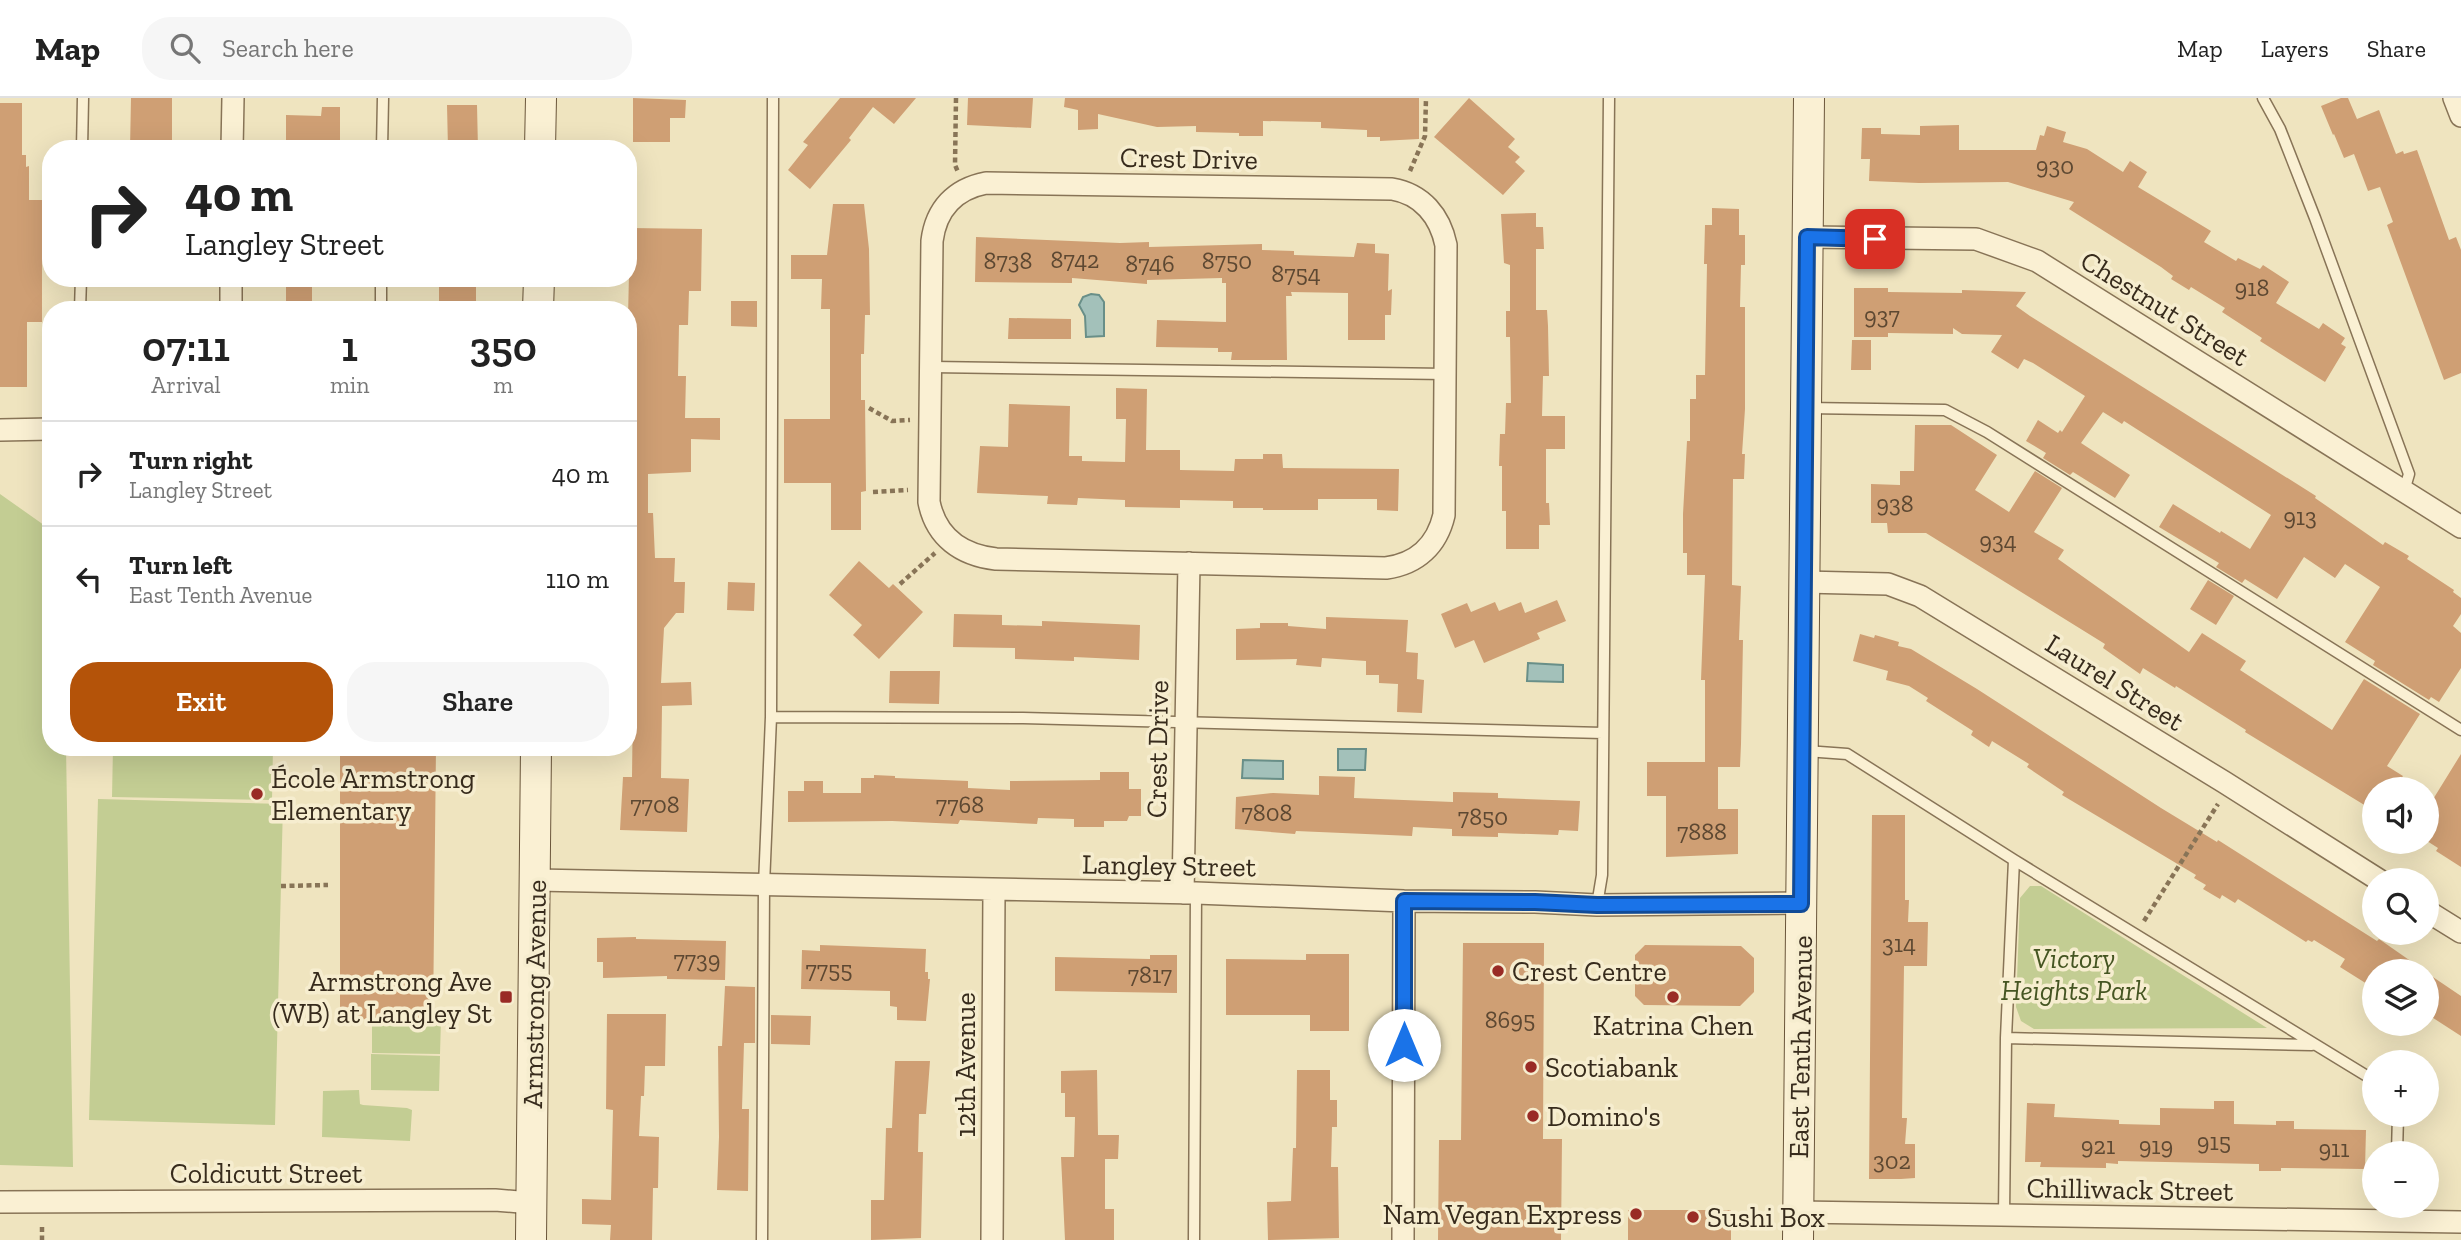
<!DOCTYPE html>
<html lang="en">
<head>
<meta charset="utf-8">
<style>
	:root { --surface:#fff; --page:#f6f6f6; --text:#222; --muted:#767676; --line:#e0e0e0; --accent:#b45309 }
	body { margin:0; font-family:"Zilla Slab",serif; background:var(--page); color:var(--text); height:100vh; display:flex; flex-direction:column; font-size:26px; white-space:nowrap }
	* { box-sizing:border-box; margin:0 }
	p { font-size:23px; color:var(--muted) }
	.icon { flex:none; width:38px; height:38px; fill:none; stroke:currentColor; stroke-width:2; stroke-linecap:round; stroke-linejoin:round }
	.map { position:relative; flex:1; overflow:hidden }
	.side { position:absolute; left:42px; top:203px; width:595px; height:455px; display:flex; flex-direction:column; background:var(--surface); border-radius:28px; box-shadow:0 7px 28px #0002 }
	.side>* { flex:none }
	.hud { position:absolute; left:42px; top:42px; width:595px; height:147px; border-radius:28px; box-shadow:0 7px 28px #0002; background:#fff; color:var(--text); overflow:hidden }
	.controls { position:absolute; left:2362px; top:679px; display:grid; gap:14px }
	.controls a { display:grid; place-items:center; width:77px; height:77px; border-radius:50%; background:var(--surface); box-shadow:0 7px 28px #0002; font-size:35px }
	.pin { position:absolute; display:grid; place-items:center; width:60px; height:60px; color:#fff; margin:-30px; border-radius:14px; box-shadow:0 4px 10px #0006 }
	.me { position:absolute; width:77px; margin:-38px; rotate:0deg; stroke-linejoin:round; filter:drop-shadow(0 0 5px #0008) }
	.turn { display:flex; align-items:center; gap:24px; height:147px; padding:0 28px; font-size:32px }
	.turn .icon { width:91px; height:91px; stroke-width:2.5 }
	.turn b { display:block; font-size:49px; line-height:60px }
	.eta { display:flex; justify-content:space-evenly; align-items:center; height:119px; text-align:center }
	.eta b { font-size:42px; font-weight:600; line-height:49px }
	.button { display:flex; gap:14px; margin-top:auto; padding:14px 28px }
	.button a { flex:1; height:80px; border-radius:28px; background:var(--accent); color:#fff; font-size:28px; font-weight:600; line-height:80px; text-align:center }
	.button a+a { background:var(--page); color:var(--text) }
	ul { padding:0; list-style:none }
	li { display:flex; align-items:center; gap:21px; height:105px; padding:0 28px; border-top:2px solid var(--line) }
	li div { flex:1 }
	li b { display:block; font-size:26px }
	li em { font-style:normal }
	header { display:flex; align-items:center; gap:42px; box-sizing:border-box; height:98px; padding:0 35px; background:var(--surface); border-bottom:2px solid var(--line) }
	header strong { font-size:33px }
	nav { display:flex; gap:38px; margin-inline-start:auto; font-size:24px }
	.search { width:490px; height:63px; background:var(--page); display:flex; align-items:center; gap:18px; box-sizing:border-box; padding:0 24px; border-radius:28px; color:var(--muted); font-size:26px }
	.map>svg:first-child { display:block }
</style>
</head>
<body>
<header>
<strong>Map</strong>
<div class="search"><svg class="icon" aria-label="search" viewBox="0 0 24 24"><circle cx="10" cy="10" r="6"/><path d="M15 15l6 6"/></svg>Search here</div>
<nav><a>Map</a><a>Layers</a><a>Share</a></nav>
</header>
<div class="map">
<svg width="2461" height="1142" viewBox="0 0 2461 1142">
	<rect width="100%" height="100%" fill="#efe4bf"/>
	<path fill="#c3cd93" d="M0,396L51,432V649H66L73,1069L0,1067Z
		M113,649H273L272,702L112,699Z
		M98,701L283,706L275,1027L89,1022Z
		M2030,788H2041L2267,930L2034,931L2021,923L2016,909L2020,800Z
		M372,921L441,922L440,956L372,955Z
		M371,956L440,958L439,993L371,992Z
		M359,992L360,1006L363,1007L407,1010L412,1012L410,1043L322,1039L323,993Z"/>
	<path fill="#a3c1ba" stroke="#698f88" stroke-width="2" d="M1091,196L1099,197L1104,204V238L1086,239L1085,218L1079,207L1083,199Z
		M1528,565L1563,567V584L1527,583Z
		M1338,651H1366L1365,672H1338Z
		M1243,662L1283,663V681L1242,680Z"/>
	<path fill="#cf9f74" d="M131,0H172V51H130Z
		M633,0L686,2L685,20H670V44H633Z
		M840,0H916L894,26L873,9L849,40L851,42L810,91L788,72L808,47L803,44Z
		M968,0H1033L1031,30L967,27Z
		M1065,0H1419V41L1380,43V39H1367V32L1321,30V24L1263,23V38H1239V35L1196,34V28L1157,29L1098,16V31L1078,32V12L1064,9Z
		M1469,0L1515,41L1508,49L1520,59L1515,64L1525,73L1503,97L1434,39Z
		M2341,0H2348L2357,21L2379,12L2396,56L2403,53L2404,56L2417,52L2449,142L2456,139L2461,152V275L2444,282L2387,127L2393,124L2380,89L2368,93L2354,56L2344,60L2334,36L2333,37L2321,8Z
		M0,5H22V57H26V69L29,68V102H42V224H27V289H0Z
		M447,7H477L478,51H448Z
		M322,9H340V51H286V17L321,18Z
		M1959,27V52H2036L2040,37L2044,38L2047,28L2066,34L2063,44L2087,51L2123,74L2130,63L2147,74L2138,89L2211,133L2204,144L2236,163L2238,160L2260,171L2263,167L2289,184L2276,205L2319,231L2323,225L2345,240L2341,246L2346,249L2325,284L2260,243L2262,240L2222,214L2225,210L2191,189L2189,192L2171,181L2173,178L2161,169L2069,111L2074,104L2008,84L1919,85L1869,83L1870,61H1861L1862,30H1881V36L1920,37V28Z
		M833,106H864L869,151L870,217H865L864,256H861V302H865L866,393L861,394V432H831V385H784V321H830V211H821L822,181H791V157H827Z
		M1712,110L1739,111V137H1745V167H1741L1740,209H1745V311L1742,356H1745L1744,381H1733L1732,487L1741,488L1739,542H1743L1741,646L1740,669H1718V711H1738V756L1666,759V698H1647V664H1705V582H1701L1705,477H1687V455H1683V416L1687,343H1690V301H1696V277H1705L1707,166H1704L1705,127H1712Z
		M1536,115V129H1543L1544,151H1536V212H1547L1548,228L1549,278H1543L1542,318H1565V351H1546V405H1549L1550,427H1539V451H1506V413H1502V368H1499L1500,336H1505L1506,305H1511L1510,239H1506V213H1510V167L1504,165L1501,116Z
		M630,130L702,131L701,193H689L688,227H679L678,278H686L685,320H720V342L691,341V374L648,376V415H653L655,460H675L674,484H685L684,515H676L664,530L661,585L691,584L692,607L662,608L661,680L689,681L687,734L620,732L623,679H632L633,602L628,601V220Z
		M976,139L1120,145L1149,144V149L1262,146V152L1294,153V157L1354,159L1357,145L1375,146V155L1389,156L1388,193L1392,191L1391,217H1385V242H1348V195L1291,194L1292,198H1286L1287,262H1231L1232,254H1218V250L1156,249L1157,222L1226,224V185H1222V180L1147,182V186L1072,180V185L975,184Z
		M286,180H312V212H286Z
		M439,180H476V212H439Z
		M1854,190H1888V194L1962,195V192L2026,194L2016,208L2030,218L2316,398L2315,400L2383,447L2385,444L2409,458L2407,461L2454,492L2453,494L2461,500V516L2453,528L2461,535V570L2439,604L2431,599L2429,602L2373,567L2375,563L2345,544L2380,489L2345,466L2335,480L2304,459L2277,501L2245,481L2242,485L2216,469L2219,465L2159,429L2173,406L2220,435L2221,433L2250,451L2271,417L2124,323L2122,326L2103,314L2081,345L2130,377L2115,400L2073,374L2070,377L2043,360L2046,355L2026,343L2038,322L2058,335L2060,332L2062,334L2085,298L2033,265L2024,261L2018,271L1991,254L2002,237L1962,236L1953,230V236L1888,235V239H1854Z
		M731,203H757V229L731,228Z
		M1009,220L1071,221V241H1008Z
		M1852,242H1871V272H1851Z
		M1116,290L1147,291L1146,352H1180V372L1234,373L1235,361H1263V356H1282L1283,370L1399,371L1398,413L1377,412V401H1318V412H1263V410H1233V403L1180,402V410L1125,409V402L1078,400L1077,407L1047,406L1048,398L977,395L980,348L1008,349L1009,306L1070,308L1069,358H1082V363L1125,364L1126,321H1116Z
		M1915,327H1951L1997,357L1975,392L2009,414L2035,373L2062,390L2034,434L2064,452L2058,461L2189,554L2202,535L2246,563L2240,572L2332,632L2364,581L2420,616L2387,668L2403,678L2394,691H2375V710L2367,705L2366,708L2245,634L2246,632L2176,588L2175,590L2143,570L2140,576L2103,550L2105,546L1926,435H1888L1887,425H1871V386L1900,387V373H1914Z
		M859,463L889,490L893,486L923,514L879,561L853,537L862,527L829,497Z
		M2208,482L2234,498L2216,527L2190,511Z
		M728,484L755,485L754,513L727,512Z
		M1557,502L1566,523L1537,535L1540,541L1484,565L1474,542L1455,550L1441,516L1467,505L1471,514L1495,504L1499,513L1521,504L1525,515Z
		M954,516L1002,517V527L1042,528V523L1140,527L1139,562L1074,559V563L1015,561V550L953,549Z
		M1326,519L1408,522L1406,554L1418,555L1417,581L1424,582L1422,615L1397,614L1398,586L1379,585V577H1366V563L1322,560L1321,569L1296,567L1297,561L1236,562V531L1260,530V525H1288V528L1326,531Z
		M1860,536L1874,540L1875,537L1899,544L1898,548L1911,551L1977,591L2161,710L2217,744L2218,742L2377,843L2379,841L2425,873H2375V891L2340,869L2345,861L2314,842L2312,844L2308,842L2306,844L2238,801L2235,805L2222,797L2220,801L2203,791L2206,787L2194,780L2196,777L2062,697L2064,694L2027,669L2029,666L1992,643L1989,649L1971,637L1973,633L1926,603L1928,600L1909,588L1886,582L1888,573L1853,563Z
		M890,573H940L939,606L889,605Z
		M362,649H436L433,922L340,921V656H362Z
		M2461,656V769L2436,753L2438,750L2427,743V711Z
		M1100,674H1129V691H1141V718H1129L1127,723H1104V729H1074V721L1038,720L1037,726L960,722L958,726L892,723L788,724V693H804V683H823V695H861V680H874V677L895,678V680L968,683V690L1010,692V683L1100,682Z
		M1319,678L1355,679L1354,700L1453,704V694L1498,695V700L1580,703L1578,733L1559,732L1558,737L1498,735V739L1452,738V731L1413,729L1412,738L1296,733L1295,736L1235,731L1236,699L1273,695L1319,697Z
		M1872,717H1905V802H1909L1908,824H1928L1927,868H1904L1902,1020H1907L1905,1046H1915V1080L1901,1081H1869Z
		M636,839V841L726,843L725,882L667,881V878L603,880V864H597V840Z
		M1463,845H1544L1543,1041H1562L1561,1142H1438L1439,1042H1461Z
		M820,847L926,851L925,874H928V881H930L926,923L897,922V909L890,908V893L801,891L802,852L820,853Z
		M1645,847L1741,848L1754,860V894L1740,908L1644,907L1635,898V857Z
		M1306,856H1349V933H1310V917H1226V861L1306,862Z
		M1150,857H1177V895L1055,893V859L1150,861Z
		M2427,875L2461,898V938L2427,916Z
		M725,888L755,889V945H744L742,1011H749L748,1093L717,1092L719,1039L718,948H722Z
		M607,916H666L665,968H645L644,998H641L639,1038L659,1039L658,1090H653L652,1142H610L611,1127L582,1126V1101L611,1102L613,1012L606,1011Z
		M771,917L811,918L810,947L771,946Z
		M895,963H930L926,1016H919L918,1054H923L921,1140L871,1142V1102H884L886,1030H892Z
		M1097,972L1098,1037H1119L1118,1061H1105V1111H1114V1142H1065L1061,1059H1074L1075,1019H1065V995H1061V973Z
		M1297,972H1330V1002H1337V1029H1332L1331,1069H1338L1339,1140L1268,1142L1267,1104L1291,1103L1293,1050H1296Z
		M2214,1003H2234V1026L2276,1027V1023H2294V1031L2366,1032L2365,1071L2281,1070V1073H2259V1066L2118,1063V1066L2106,1065V1070L2040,1069L2041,1064H2025L2027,1005L2055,1006L2054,1019L2119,1022V1026L2160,1027V1010L2214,1011Z
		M1628,1112H1731V1142H1628Z"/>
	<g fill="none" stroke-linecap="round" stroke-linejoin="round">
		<g stroke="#887457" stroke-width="13">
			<path id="lane" d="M2263,0L2280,31L2315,120L2409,376L2404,393
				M82,51L83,0
				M382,51L383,0
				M80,212L81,180
				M381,212V180
				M932,269L1446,276
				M1806,310L1945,312L1987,334L2461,632
				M771,619L1023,620L1603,635
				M1806,653L1847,656L2014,762L2375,983
				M2014,762L2006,940L2312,947
				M1597,807L1602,777L1609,0
				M2397,1055L2398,1017
				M2004,1117L2006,940
				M762,1142L764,787L771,619L773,0
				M1194,1142L1196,795"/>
		</g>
		<g stroke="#887457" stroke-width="24">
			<path id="street" d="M2454,0L2461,18
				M232,51L233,0
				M986,85L1392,91C1422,96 1440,118 1446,147L1444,417C1437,447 1417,466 1386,470L996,461C961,457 936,439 929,404L932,143C936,111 955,91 986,85Z
				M1807,139L1976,141L2037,163L2461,429
				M231,212V180
				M0,332L51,331
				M1804,484L1888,486L1920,498L2224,684L2379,782
				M536,782L1196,795L1404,803L1535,804L1597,807L1801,805
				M1183,795L1189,465
				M2427,813L2461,834
				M0,1104L495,1102L531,1105
				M1798,1114L2461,1124
				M992,1142L994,792
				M1403,1142L1404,803"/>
		</g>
		<g stroke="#6a553a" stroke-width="32">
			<path id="secondary" d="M540,51L541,0
				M538,212L539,180
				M531,1142L536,649
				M1798,1142L1809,0"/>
		</g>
		<path stroke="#887457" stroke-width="4.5" stroke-dasharray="5 3.5" stroke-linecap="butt" d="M956,0L955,67L958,74
			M1410,73L1425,38L1426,0
			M869,310L892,323L910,322
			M873,394L908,392
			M900,486L935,455
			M281,788L328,787
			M2144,823L2218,706
			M42,1129V1142"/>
		<use href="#lane" stroke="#faf0d3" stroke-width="10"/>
		<use href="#street" stroke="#faf0d3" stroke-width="21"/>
		<use href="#secondary" stroke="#faf0d3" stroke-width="30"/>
	</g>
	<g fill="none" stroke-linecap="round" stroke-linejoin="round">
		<g stroke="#114b97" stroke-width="18">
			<path id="route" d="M1404,947V803L1535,804L1597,807L1801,806L1807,139L1875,141"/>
		</g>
		<use href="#route" stroke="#1a73e8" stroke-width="12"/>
	</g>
	<g fill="#992b25" stroke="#f6edcf" stroke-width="2.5">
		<circle cx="257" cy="696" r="7"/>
		<circle cx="1498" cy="873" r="7"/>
		<rect x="499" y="892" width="14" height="14" rx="3.5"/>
		<circle cx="1673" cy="899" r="7"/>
		<circle cx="1531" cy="969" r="7"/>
		<circle cx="1533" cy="1018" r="7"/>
		<circle cx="1636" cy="1116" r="7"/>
		<circle cx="1693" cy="1119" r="7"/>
	</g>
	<g text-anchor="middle" stroke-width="7" stroke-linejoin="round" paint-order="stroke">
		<g font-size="24" fill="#5d4832">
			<text x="2055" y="76">930</text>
			<text x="1075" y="170">8742</text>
			<text x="1008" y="171">8738</text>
			<text x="1227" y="171">8750</text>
			<text x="1150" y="174">8746</text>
			<text x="1296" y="184">8754</text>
			<text x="2252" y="198">918</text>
			<text x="1882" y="226">937</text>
			<text x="1895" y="414">938</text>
			<text x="2300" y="427">913</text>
			<text x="1998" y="451">934</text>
			<text x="655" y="715">7708</text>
			<text x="960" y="715">7768</text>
			<text x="1267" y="723">7808</text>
			<text x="1483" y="727">7850</text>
			<text x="1702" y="742">7888</text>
			<text x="1899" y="854">314</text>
			<text x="697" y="870">7739</text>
			<text x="829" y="880">7755</text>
			<text x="1150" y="885">7817</text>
			<text x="1510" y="930">8695</text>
			<text x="2214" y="1052">915</text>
			<text x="2098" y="1056">921</text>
			<text x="2156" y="1056">919</text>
			<text x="2334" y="1059">911</text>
			<text x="1892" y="1071">302</text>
		</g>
		<g font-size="28" fill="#372b1c" stroke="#f6edcf">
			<text transform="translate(1189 60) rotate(1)" y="10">Crest Drive</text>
			<text transform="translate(2165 210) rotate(32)" y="10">Chestnut Street</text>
			<text transform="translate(2115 584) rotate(32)" y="10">Laurel Street</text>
			<text transform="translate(1157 651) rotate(-89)" y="10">Crest Drive</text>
			<text transform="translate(1169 767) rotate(1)" y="10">Langley Street</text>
			<text transform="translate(534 896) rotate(-89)" y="10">Armstrong Avenue</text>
			<text transform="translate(1800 949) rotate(-89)" y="10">East Tenth Avenue</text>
			<text transform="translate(965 967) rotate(-90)" y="10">12th Avenue</text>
			<text x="266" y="1085">Coldicutt Street</text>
			<text transform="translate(2130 1091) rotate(1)" y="10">Chilliwack Street</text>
		</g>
		<g font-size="28" fill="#372b1c" stroke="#f6edcf" text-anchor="start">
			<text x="271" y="690">École Armstrong<tspan x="271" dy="32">Elementary</tspan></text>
			<text x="1512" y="883">Crest Centre</text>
			<text x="492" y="893" text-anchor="end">Armstrong Ave<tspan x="492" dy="32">(WB) at Langley St</tspan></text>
			<text x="1673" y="937" text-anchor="middle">Katrina Chen</text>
			<text x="1545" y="979">Scotiabank</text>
			<text x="1547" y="1028">Domino's</text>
			<text x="1622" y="1126" text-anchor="end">Nam Vegan Express</text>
			<text x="1707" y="1129">Sushi Box</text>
		</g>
		<g font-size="28" font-style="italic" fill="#455522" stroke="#f6edcf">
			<text x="2074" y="870">Victory<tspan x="2074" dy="32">Heights Park</tspan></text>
		</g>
	</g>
</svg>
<div class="controls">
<a><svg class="icon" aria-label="sound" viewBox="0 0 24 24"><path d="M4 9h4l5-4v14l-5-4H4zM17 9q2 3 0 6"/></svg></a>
<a><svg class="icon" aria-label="search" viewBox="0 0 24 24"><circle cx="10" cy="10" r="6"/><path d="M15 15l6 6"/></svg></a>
<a><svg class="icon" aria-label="layers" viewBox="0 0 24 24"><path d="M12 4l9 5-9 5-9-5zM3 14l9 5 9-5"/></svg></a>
<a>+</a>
<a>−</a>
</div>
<div class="pin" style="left:1875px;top:141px;background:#d93025"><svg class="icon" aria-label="arrive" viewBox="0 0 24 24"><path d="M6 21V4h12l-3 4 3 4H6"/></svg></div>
<svg class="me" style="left:1404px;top:947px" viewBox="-20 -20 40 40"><circle r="19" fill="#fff"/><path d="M0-13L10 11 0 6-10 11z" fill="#1a73e8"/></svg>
<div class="hud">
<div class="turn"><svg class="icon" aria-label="right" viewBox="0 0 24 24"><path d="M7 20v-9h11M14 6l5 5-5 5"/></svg><div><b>40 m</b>Langley Street</div></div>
</div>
<section class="side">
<div class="eta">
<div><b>07:11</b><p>Arrival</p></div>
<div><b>1</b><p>min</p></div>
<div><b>350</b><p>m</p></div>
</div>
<ul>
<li><svg class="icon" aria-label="right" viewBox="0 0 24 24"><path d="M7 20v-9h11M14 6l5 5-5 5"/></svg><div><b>Turn right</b><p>Langley Street</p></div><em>40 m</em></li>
<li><svg class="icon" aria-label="left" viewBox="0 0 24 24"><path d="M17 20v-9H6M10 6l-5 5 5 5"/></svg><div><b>Turn left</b><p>East Tenth Avenue</p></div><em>110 m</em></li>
</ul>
<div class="button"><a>Exit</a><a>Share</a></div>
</section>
</div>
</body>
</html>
